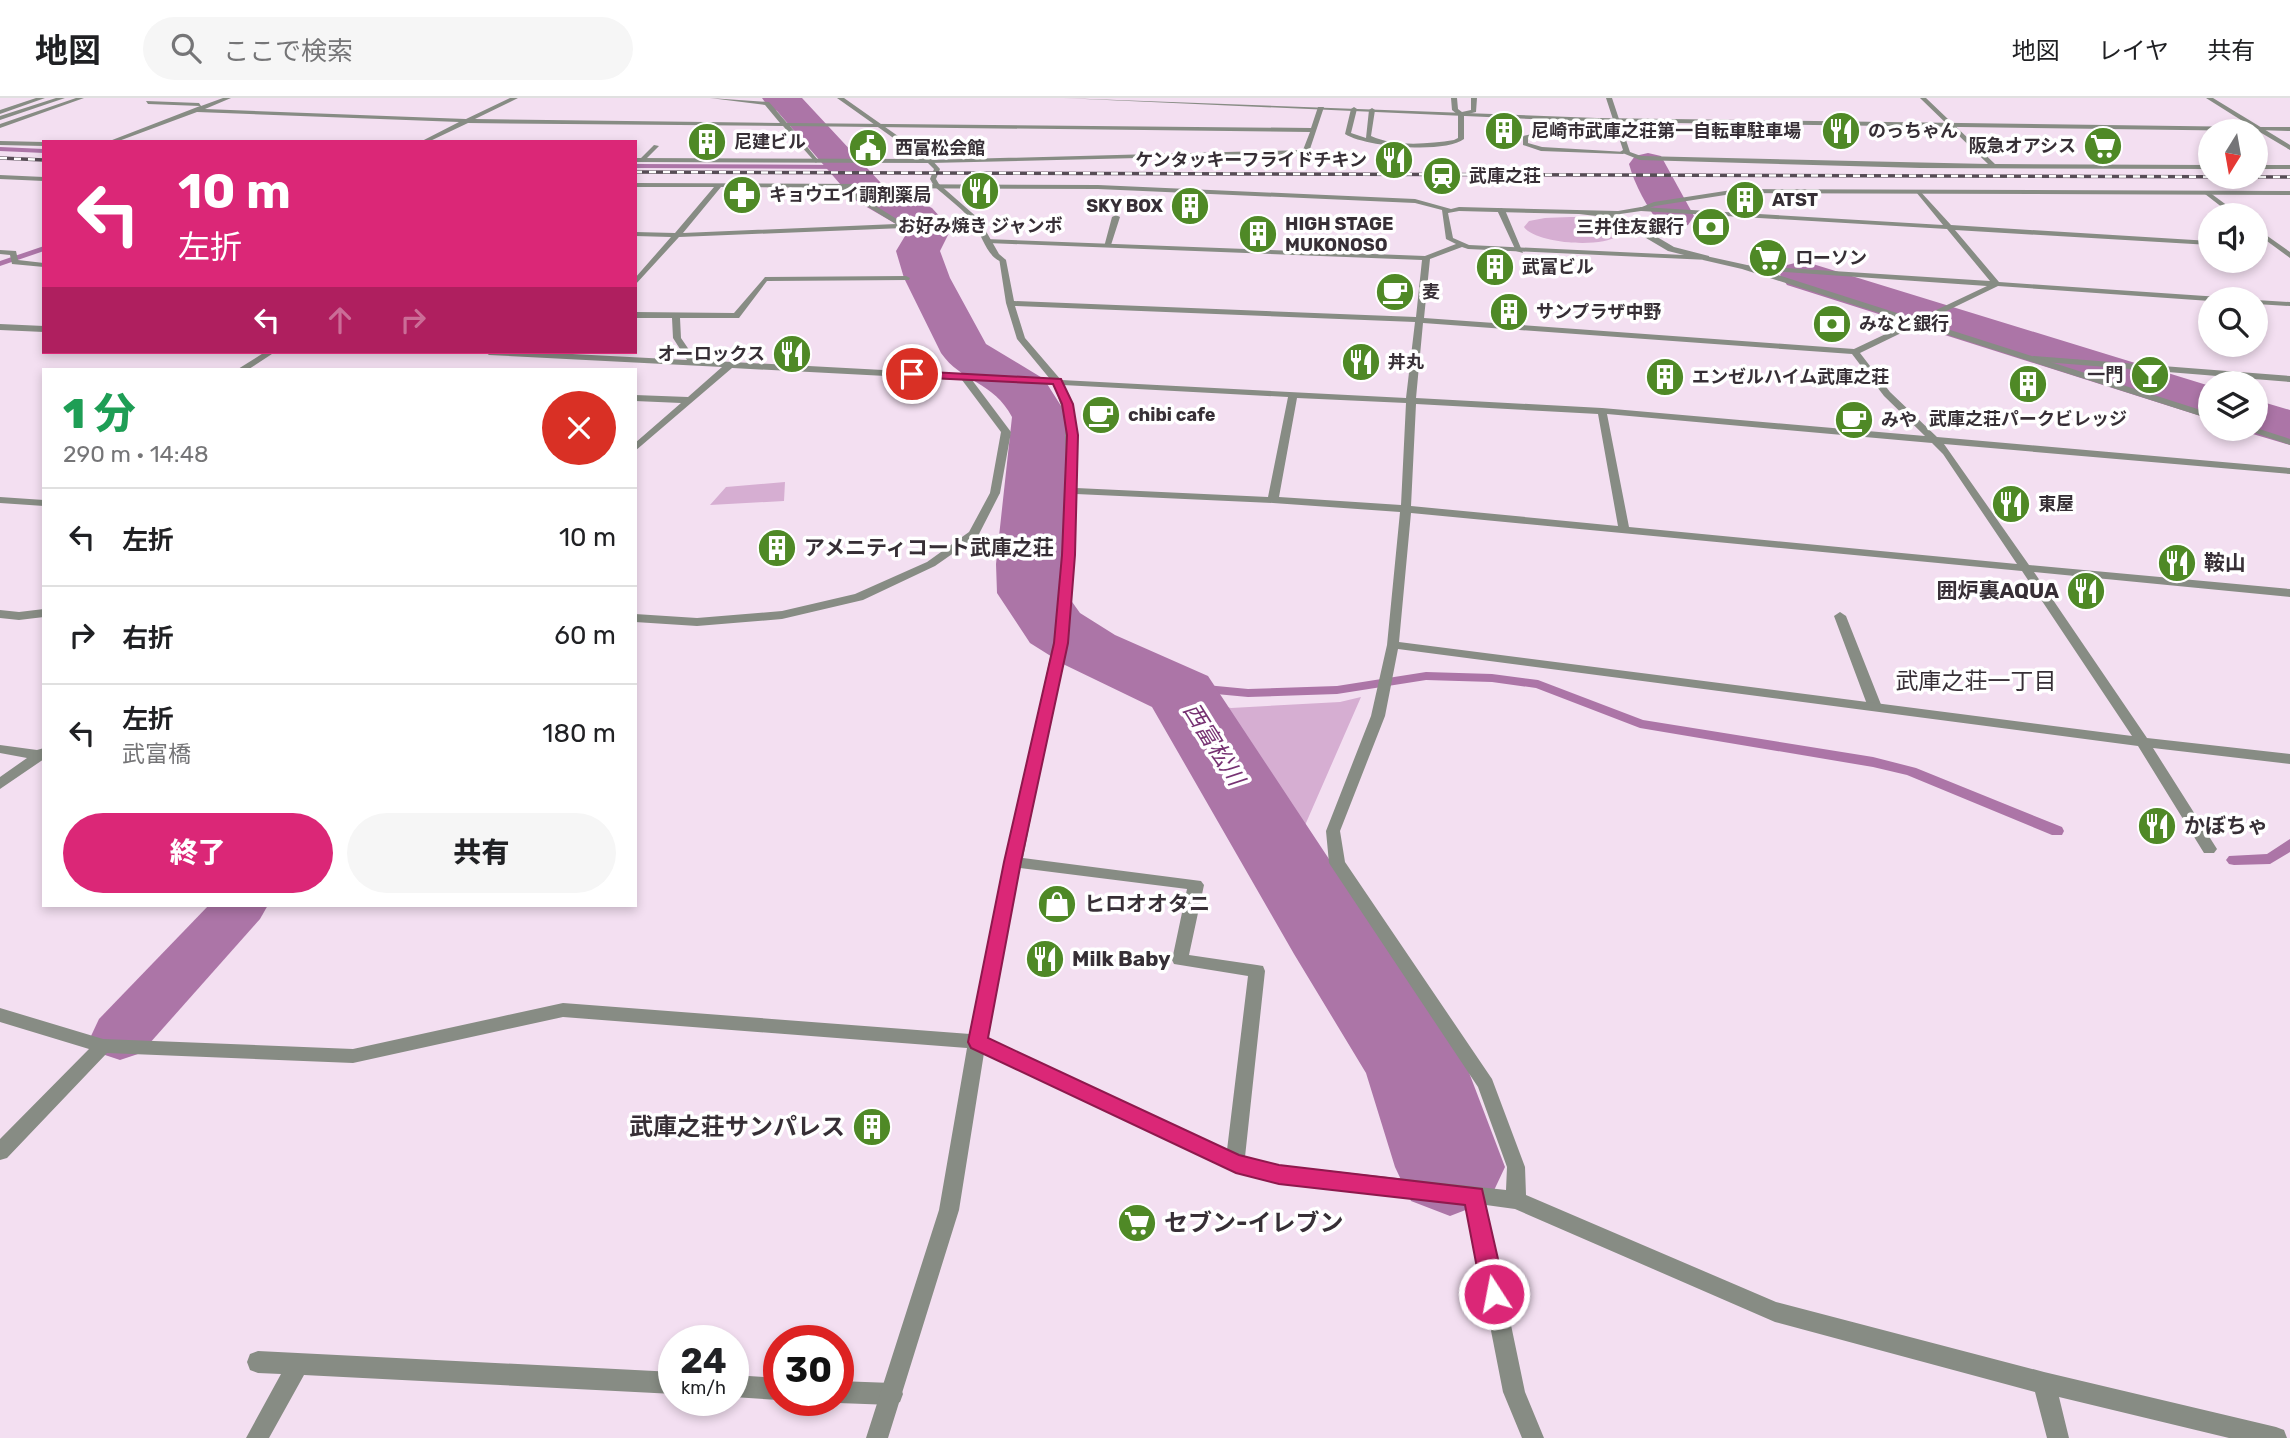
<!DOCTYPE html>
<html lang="ja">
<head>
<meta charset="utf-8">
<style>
	:root { --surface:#fff; --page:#f6f6f6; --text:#202124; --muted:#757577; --line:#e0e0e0; --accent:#db2777 }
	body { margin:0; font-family:Rubik,"Noto Sans JP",sans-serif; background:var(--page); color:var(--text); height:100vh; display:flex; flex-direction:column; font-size:26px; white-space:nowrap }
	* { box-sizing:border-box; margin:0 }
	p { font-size:23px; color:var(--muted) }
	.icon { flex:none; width:38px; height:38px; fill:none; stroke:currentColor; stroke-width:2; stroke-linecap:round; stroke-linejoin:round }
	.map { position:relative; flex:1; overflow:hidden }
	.sheet { position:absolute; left:42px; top:270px; width:595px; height:539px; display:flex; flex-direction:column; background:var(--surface); border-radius:0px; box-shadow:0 4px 10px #0003 }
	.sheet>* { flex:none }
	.hud { position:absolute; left:42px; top:42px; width:595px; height:214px; border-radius:0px; box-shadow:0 4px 10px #0003; background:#db2777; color:#fff; overflow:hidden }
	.needle { width:46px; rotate:191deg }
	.controls { position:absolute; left:2198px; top:21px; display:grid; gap:14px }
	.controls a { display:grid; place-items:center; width:70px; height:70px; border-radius:50%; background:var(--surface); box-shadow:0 4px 10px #0003; font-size:35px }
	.speed { position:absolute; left:658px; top:1227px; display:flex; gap:14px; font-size:35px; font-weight:700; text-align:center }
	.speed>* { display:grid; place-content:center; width:91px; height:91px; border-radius:50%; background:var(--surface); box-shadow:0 4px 10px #0003; line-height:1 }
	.speed small { font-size:18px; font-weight:400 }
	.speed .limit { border:10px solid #d22; background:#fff; color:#111 }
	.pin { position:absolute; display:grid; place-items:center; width:60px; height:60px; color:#fff; margin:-30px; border:4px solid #fff; border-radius:50%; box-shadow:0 2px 7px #0007 }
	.me { position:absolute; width:77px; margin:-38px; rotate:349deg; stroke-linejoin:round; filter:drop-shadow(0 0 5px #0008) }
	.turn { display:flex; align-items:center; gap:24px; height:147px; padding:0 21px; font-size:32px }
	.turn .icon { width:91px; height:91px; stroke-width:2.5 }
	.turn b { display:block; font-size:49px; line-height:60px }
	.lanes { display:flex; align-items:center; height:66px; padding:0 21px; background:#0003; justify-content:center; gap:35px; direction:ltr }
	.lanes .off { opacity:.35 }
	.round { display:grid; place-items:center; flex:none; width:74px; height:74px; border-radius:37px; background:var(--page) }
	.headline { display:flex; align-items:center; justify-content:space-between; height:119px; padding:0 21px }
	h1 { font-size:42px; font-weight:800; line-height:52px; color:#1e9e55 }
	.action { display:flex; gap:14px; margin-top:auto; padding:14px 21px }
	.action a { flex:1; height:80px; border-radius:42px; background:var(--accent); color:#fff; font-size:28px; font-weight:800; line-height:80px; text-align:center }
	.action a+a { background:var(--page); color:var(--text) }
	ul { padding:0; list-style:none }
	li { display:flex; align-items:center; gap:21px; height:98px; padding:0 21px; border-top:2px solid var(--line) }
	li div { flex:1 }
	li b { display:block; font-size:26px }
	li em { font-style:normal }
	header { display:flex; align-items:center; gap:42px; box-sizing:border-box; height:98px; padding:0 35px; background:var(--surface); border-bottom:2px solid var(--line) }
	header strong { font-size:33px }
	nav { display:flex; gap:38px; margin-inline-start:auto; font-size:24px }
	.search { width:490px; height:63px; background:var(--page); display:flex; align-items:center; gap:18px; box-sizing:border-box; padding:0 24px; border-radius:38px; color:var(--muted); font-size:26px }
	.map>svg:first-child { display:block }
</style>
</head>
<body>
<header>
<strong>地図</strong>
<div class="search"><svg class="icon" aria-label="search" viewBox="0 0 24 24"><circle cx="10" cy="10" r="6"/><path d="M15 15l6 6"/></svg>ここで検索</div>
<nav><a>地図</a><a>レイヤ</a><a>共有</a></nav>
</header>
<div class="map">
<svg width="2290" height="1340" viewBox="0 0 2290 1340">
	<rect width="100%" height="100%" fill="#f3dff1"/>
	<path fill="#d6aed2" d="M1545,120C1566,119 1608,114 1617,138C1602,150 1536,146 1524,129L1529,123Z
		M785,384L784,403L710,407L726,389Z
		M1361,599L1299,741L1215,606L1231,610L1340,604Z"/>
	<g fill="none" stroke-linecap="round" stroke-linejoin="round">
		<path fill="#ac75a7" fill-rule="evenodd" d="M0,49L44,51V55L0,53Z
			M635,66L845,67L848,69L845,71L635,70Z
			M44,148V153L0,168V163Z
			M1133,569L1185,585L1248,591L1337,588L1426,574L1492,576L1538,582L1643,622L1873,659L1916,670L2062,729L2064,733L2062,737H2052L1907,677L1873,669L1640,630L1536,590L1492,584L1426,582L1337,596L1248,599L1184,593L1128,576L1127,573L1128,570Z
			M2290,741V754L2270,766L2234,767L2229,766L2226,762L2229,758L2267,756Z"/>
		<path fill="#ac75a7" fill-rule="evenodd" d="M209,807H268L260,821L141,955L120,962L99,955L91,938L99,921Z"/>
		<path fill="#ac75a7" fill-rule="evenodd" d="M762,0H802L881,85L932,110L951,131L940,153L950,180L986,246L1044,281L1068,319L1062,466L1065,494L1080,515L1115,537L1208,578L1360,808L1450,934L1465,964L1505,1069L1489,1103L1450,1118L1411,1103L1395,1069L1366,975L1294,856L1152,609L1065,567L1030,545L997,495L996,466L1012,319C994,284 961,284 941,255L904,180L896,153L908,133L853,101L777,13L767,7Z
			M1648,55L1661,58L1694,118L1688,127L1674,130L1660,127C1647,108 1635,88 1629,66L1635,58Z
			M1803,163L2210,288V321L1787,187L1780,177L1787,167Z
			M2256,302L2290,312V347L2236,331H2256Z"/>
		<path fill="#878c84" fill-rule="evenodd" d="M1561,19L1564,21L1565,32L1528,40V45L1542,49L1626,54L1623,56L1541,53L1523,47V38L1560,30L1558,21Z
			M1501,110L1505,112L1523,155L1516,153L1497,112Z
			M1116,117L1120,119L1111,147L1104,149L1112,119Z
			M995,392L1000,395L978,438L935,468L863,502L782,521L697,528L635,524V516L697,520L782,513L855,496L927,464L969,434L990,395Z
			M1840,514L1846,518L1882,609L1880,612H1870L1868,609L1834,518Z
			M258,1253L674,1274V1296L304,1277L269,1340H246L281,1276L258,1275L250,1272L247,1264L250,1256Z
			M733,1277L779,1280V1302L733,1299Z
			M838,1283L892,1285L900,1288L903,1296L900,1304L892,1307L838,1305L831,1302H838Z"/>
		<path fill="#878c84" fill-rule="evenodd" d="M1738,91L2290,93V97L1738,95L1655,108L1641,113L1637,111L1654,104Z"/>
		<path fill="#878c84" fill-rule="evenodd" d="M36,0H45L0,16V12Z
			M76,0H84L0,30V26Z
			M223,0H231L205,11L466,21L510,0H518L475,21L780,25L765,7L710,0L769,4L787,25L1311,30L1318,9H1324L1309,54L1306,56L930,65L928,62L1303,52L1310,34L790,28L818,62L816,65L783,28L468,25L428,44H420L459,24L197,14L116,44H107L200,8L148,6L146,3L199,5L201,8Z
			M1451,0H1457L1458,11L1462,14L1471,12V0H1477L1476,14L1464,17V41C1445,56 1365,49 1345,36L1351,11L1354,9L1357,11L1351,35L1366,40L1369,12L1372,10L1375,12L1371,38C1395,49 1428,46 1454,42L1458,40V17L1452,12Z
			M1606,0H1612L1630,54L1641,58L1988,66L1920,0H1926L1995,66L2210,67V71L1920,70L1640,62L1620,54L1623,52Z
			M2259,29H2290V33L2257,32Z
			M654,47L659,48L644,63H640V61Z
			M2256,67H2290V71H2256Z
			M0,77L44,79V83L0,81Z
			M635,85L1098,87L1415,101L1451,111L1459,109L1618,113L1641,109L1943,127L1916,94L1919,92L1951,127L2210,143V147L1955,132L1999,184L2220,199L2224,201L2210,203L1998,188L1860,255L1890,294L1937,339L2290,370V376L1944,346L2029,467L2290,491V499L2034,474L2147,640L2290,656V666L2153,650L2217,751L2214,755H2204L2138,648L1398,551L1385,618L1340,733L1345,764L1492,981L1525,1069L1526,1097L1776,1204L2044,1274L2276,1329L2284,1332L2287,1340H2229L2059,1299L2069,1340H2047L2035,1294L1775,1224L1515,1111L1486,1107L1525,1294L1544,1340H1522L1503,1294L1466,1105L1279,1085L1235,1073L984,955L959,1112L888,1340H866L939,1112L967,950L563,919L353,965L107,955L7,1060L0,1062V1041L89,951L0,924V910L103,941L353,951L563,905L970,936L1059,517L1066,393L1065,320L1054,287L972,282L1011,334L1000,395L995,398L990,395L1001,334L962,282L732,270L635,353V345L681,305L635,303V297L688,299L722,269L489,257L485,254H534L687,262L673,240L672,220H635V214L734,215L765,179L906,178L910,180L909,182L767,183L739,220H680L681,240L696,262L1050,281L1017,241L1006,205L999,160L1006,162L1014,203L1416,219L1422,162L988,145L984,143L985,141L1425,158L1456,146L1446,141L1442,112L1415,105L1098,91L847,90L908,128L904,130L679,139L635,187V180L671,139L635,138V134L675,135L714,89H635ZM721,89L837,90L896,126L683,135ZM1459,113L1579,116L1605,119L1619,124L1668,153L1684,157L1469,147L1453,140L1448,115ZM1641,113L1947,131L1990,183L1741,167L1740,169L1744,171L1987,188L1854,251L1424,220L1430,161L1462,149L1468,151L1709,162V158L1674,149L1625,120L1613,117ZM1015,208L1415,224L1406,300L1061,282L1025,240ZM1423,225L1852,256L1884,298L1925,338L1602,310L1416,300ZM1063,287L1288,299L1268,399L1076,390L1075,320ZM1297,300L1406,305L1401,407L1279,399ZM1416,306L1598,316L1618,428L1411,408ZM1607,316L1932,345L1943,356L2017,466L1629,429ZM1076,396L1273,405L1400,414L1387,547L1371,618L1326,733L1329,765L1478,989L1507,1069L1506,1092L1279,1067L1245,1059L1265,873L1263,868L1257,867L1189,857L1204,787L1201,783L1023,760L1071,517ZM1411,415L2022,473L2132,638L1399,544ZM1020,770L1187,791L1172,862L1174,866L1248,878L1227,1052L986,940Z
			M2205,94H2209L2240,117H2232L2205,96Z
			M2256,130L2290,154V160L2256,135Z
			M0,152L16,153L18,162L44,165V169L12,166L10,157L0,156Z
			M2256,202L2290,204V208L2256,206Z
			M0,226L44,228V234L0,232Z
			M265,254H275L249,271H238Z
			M2034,258L2290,278V284L2031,263V259Z
			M0,399L44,402V408L0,405Z
			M44,511V519L19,522L0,520V512L19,514Z
			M0,647L37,652L44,650V661L0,691V679L27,660L0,655Z"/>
		<path fill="#878c84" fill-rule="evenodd" d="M56,0H65L0,22V18Z
			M837,0H844L932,62L940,71L936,81L939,86L979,121L999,156L1006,162L1005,164C989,164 982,138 975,127C965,112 947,100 934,88L930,81L934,71L928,65L635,64V60L923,61Z
			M1063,0L1597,20L2252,29L2206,0H2213L2290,47V52L2258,33L1597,24Z
			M0,43L44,44V48L0,47Z
			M1706,158L1747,167L2210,315V321L1742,171L1703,162L1702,160Z
			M2256,330L2290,341V347L2244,331Z"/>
		<g stroke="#574d56" stroke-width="3.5">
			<path id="rail" d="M0,60L44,62
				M635,74L2290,79"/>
		</g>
		<use href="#rail" stroke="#fff" stroke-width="2.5" stroke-dasharray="7" stroke-linecap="butt"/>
	</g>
	<path fill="#db2777" stroke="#8e194d" stroke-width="2" d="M912,273L1061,281L1073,306L1078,337L1075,457L1068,545L1021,764L988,940L1239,1057L1279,1067L1482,1091L1506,1196L1502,1204L1494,1207L1486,1204L1482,1196L1465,1107L1279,1086L1236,1075L971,950L968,944L1004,764L1054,545L1062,457L1067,337L1062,306L1053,286L909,279V274Z"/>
	<defs>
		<g id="building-disc" transform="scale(2.0125)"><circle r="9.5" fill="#4f8926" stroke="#fff"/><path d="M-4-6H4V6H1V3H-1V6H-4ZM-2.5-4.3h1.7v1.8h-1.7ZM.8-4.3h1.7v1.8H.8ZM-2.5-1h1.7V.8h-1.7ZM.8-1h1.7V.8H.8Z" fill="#fff"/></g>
		<g id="restaurant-disc" transform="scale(2.0125)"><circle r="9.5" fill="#4f8926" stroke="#fff"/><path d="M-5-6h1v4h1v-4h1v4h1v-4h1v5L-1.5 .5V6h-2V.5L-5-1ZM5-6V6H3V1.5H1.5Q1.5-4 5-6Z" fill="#fff"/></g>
		<g id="supermarket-disc" transform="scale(2.0125)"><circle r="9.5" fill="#4f8926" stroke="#fff"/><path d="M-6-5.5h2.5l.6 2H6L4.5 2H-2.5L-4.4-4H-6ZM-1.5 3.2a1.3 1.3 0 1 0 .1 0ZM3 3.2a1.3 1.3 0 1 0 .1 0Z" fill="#fff"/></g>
		<g id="civic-disc" transform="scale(2.0125)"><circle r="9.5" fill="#4f8926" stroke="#fff"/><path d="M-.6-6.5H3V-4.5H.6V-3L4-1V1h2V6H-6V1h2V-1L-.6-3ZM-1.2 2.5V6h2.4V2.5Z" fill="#fff"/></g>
		<g id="station-disc" transform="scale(2.0125)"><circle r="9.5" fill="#4f8926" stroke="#fff"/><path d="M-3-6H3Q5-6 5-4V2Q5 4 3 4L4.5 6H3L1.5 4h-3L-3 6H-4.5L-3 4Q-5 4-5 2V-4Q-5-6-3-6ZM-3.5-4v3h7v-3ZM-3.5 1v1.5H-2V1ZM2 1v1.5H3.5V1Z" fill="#fff"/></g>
		<g id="pharmacy-disc" transform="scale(2.0125)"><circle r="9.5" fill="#4f8926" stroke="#fff"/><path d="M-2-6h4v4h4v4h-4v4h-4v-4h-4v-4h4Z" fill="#fff"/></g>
		<g id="bank-disc" transform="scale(2.0125)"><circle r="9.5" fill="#4f8926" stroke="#fff"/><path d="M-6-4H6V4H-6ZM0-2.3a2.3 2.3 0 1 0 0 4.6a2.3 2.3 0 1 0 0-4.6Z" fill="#fff"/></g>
		<g id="cafe-disc" transform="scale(2.0125)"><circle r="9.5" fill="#4f8926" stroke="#fff"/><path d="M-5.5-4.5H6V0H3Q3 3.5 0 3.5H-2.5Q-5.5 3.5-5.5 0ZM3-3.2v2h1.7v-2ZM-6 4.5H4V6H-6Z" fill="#fff"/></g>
		<g id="bar-disc" transform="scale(2.0125)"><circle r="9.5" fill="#4f8926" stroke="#fff"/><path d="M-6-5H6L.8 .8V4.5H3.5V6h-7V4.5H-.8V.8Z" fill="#fff"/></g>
		<g id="shop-disc" transform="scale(2.0125)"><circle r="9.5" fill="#4f8926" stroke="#fff"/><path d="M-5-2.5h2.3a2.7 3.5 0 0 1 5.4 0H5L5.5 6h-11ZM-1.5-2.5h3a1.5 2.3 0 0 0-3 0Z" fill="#fff"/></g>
	</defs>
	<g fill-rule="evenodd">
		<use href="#building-disc" x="1504" y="33"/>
		<use href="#restaurant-disc" x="1841" y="33"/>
		<use href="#building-disc" x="707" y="44"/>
		<use href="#supermarket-disc" x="2103" y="48"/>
		<use href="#civic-disc" x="868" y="50"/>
		<use href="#restaurant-disc" x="1394" y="62"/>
		<use href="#station-disc" x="1442" y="78"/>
		<use href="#restaurant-disc" x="980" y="93"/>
		<use href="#pharmacy-disc" x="742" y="97"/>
		<use href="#building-disc" x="1745" y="102"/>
		<use href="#building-disc" x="1190" y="108"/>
		<use href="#bank-disc" x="1711" y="129"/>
		<use href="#building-disc" x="1258" y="136"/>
		<use href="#supermarket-disc" x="1768" y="160"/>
		<use href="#building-disc" x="1495" y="169"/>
		<use href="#cafe-disc" x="1395" y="194"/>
		<use href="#building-disc" x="1509" y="214"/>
		<use href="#bank-disc" x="1832" y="226"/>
		<use href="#restaurant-disc" x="792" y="256"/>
		<use href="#restaurant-disc" x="1361" y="264"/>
		<use href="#bar-disc" x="2150" y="277"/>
		<use href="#building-disc" x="1665" y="279"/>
		<use href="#building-disc" x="2028" y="286"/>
		<use href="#cafe-disc" x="1101" y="317"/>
		<use href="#cafe-disc" x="1854" y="322"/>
		<use href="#restaurant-disc" x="2011" y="406"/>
		<use href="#building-disc" x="777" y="450"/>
		<use href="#restaurant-disc" x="2177" y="465"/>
		<use href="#restaurant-disc" x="2086" y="493"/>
		<use href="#restaurant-disc" x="2157" y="728"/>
		<use href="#shop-disc" x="1057" y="806"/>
		<use href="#restaurant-disc" x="1045" y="861"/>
		<use href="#building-disc" x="872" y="1029"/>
		<use href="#supermarket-disc" x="1137" y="1125"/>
	</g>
	<g text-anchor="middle" stroke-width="7" stroke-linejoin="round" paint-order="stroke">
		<g font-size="18" font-weight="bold" fill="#372f36" stroke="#fff" text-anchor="start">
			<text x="1531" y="39">尼崎市武庫之荘第一自転車駐車場</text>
			<text x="1868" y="39">のっちゃん</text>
			<text x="734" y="50">尼建ビル</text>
			<text x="2076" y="54" text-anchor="end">阪急オアシス</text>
			<text x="895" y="56">西富松会館</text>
			<text x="1367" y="68" text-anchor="end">ケンタッキーフライドチキン</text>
			<text x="1469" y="84">武庫之荘</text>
			<text x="769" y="103">キョウエイ調剤薬局</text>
			<text x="1772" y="108">ATST</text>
			<text x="1163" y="114" text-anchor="end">SKY BOX</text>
			<text x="1285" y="132">HIGH STAGE<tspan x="1285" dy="21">MUKONOSO</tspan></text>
			<text x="980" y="134" text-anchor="middle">お好み焼き ジャンボ</text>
			<text x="1684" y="135" text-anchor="end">三井住友銀行</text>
			<text x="1795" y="166">ローソン</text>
			<text x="1522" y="175">武富ビル</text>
			<text x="1422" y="200">麦</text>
			<text x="1536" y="220">サンプラザ中野</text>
			<text x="1859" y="232">みなと銀行</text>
			<text x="765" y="262" text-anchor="end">オーロックス</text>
			<text x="1388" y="270">丼丸</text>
			<text x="2123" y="283" text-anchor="end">一門</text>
			<text x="1692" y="285">エンゼルハイム武庫之荘</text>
			<text x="1128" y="323">chibi cafe</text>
			<text x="2028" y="327" text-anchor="middle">武庫之荘パークビレッジ</text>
			<text x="1881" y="328">みや</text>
			<text x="2038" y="412">東屋</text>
		</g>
		<g font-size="21" font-weight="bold" fill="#372f36" stroke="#fff" text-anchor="start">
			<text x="804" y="457">アメニティコート武庫之荘</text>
			<text x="2204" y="472">鞍山</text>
			<text x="2059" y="500" text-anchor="end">囲炉裏AQUA</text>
			<text x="2184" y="735">かぼちゃ</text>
			<text x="1084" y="813">ヒロオオタニ</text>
			<text x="1072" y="868">Milk Baby</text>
		</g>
		<g font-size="23" fill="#372f36" stroke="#fff">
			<text x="1976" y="591">武庫之荘一丁目</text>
		</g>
		<g font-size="23" font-style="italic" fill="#763272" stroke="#fff">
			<text transform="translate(1214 646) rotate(58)" y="8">西富松川</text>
		</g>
		<g font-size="24" font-weight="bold" fill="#372f36" stroke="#fff" text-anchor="end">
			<text x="845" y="1037">武庫之荘サンパレス</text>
			<text x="1164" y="1133" text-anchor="start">セブン-イレブン</text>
		</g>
	</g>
</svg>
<div class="controls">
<a><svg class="needle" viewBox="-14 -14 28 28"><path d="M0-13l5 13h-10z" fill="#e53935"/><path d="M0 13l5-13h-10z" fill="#757577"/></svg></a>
<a><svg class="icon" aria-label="sound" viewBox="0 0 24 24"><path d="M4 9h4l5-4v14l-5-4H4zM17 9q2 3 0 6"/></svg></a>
<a><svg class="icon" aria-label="search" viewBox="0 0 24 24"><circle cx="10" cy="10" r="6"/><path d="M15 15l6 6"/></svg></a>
<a><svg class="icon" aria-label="layers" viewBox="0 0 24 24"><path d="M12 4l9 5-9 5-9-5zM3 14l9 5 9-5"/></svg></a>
</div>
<div class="speed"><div>24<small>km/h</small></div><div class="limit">30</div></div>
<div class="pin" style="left:912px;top:276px;background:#d93025"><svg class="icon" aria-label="arrive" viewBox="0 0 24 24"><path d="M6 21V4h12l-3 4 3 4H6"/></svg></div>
<svg class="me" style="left:1494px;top:1196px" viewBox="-20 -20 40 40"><circle r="17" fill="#db2777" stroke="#fff" stroke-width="3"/><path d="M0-11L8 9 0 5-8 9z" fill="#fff"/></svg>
<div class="hud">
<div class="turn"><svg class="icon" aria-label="left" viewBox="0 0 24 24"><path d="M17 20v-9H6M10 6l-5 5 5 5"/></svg><div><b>10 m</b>左折</div></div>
<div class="lanes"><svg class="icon" aria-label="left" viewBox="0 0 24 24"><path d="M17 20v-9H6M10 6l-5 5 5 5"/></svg><svg class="icon off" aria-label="ahead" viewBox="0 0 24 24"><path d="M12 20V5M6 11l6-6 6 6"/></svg><svg class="icon off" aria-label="right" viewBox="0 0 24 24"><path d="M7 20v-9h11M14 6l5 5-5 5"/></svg></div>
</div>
<section class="sheet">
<div class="headline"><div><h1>1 分</h1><p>290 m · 14:48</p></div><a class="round" style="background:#d93025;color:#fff"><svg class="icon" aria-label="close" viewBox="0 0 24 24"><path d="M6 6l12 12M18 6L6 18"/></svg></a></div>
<ul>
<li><svg class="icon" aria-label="left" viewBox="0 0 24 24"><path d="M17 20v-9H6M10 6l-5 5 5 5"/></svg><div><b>左折</b></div><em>10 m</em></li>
<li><svg class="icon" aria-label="right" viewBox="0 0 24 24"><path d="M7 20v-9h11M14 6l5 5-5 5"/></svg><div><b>右折</b></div><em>60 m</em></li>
<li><svg class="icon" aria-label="left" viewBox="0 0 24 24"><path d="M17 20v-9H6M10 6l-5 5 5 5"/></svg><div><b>左折</b><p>武富橋</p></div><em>180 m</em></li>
</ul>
<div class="action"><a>終了</a><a>共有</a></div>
</section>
</div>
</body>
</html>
